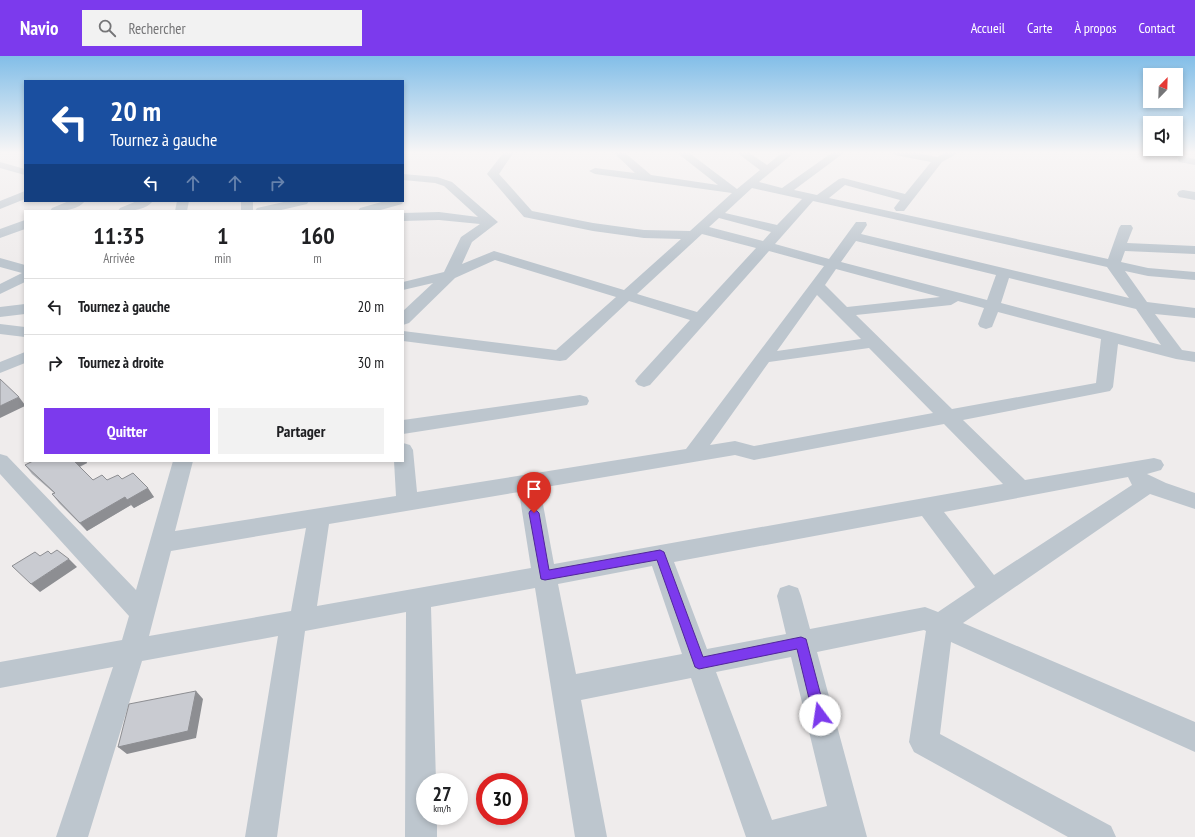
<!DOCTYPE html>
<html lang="fr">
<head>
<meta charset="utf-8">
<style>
	:root { --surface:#fff; --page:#f2f2f2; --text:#202124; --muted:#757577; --line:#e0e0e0; --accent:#7c3aed }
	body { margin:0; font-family:"PT Sans Narrow",sans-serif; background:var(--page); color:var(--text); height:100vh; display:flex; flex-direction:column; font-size:15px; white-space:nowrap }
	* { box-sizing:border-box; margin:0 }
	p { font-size:13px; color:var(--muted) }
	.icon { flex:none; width:22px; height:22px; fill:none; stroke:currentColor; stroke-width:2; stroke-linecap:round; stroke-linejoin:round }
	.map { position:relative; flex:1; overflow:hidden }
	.side { position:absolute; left:24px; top:154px; width:380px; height:252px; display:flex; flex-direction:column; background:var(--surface); border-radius:0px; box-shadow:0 2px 6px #0003 }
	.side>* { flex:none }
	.hud { position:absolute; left:24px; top:24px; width:380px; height:122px; border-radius:0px; box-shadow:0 2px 6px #0003; background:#1a4fa0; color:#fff; overflow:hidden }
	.needle { width:26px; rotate:23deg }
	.controls { position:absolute; left:1143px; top:12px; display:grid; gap:8px }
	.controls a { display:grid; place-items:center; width:40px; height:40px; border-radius:0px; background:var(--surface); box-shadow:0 2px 6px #0003; font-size:20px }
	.speed { position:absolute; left:416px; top:717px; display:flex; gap:8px; font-size:20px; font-weight:700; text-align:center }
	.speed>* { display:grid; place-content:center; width:52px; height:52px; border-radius:50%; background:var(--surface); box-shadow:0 2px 6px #0003; line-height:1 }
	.speed small { font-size:10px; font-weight:400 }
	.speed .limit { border:6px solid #d22; background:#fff; color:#111 }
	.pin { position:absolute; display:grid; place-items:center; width:34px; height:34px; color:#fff; margin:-41px -17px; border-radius:50% 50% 50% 0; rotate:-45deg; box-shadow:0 0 4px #0007 }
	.pin .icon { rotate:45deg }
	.me { position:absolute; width:44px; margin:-22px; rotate:346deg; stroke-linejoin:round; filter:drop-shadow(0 0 3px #0008) }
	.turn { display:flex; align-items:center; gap:14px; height:84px; padding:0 20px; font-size:18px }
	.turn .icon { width:52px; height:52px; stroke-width:2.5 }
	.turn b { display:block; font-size:28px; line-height:34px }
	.lanes { display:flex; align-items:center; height:38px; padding:0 20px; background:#0003; justify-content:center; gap:20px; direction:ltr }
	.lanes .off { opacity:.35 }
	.eta { display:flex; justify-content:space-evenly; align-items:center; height:68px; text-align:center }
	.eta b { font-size:24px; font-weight:700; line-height:28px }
	.cta { display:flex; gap:8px; margin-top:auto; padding:8px 20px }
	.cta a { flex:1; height:46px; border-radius:0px; background:var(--accent); color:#fff; font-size:16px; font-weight:700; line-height:46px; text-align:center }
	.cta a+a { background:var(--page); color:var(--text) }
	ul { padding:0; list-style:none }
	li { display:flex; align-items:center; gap:12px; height:56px; padding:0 20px; border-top:1px solid var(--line) }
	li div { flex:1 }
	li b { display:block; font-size:15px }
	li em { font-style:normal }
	header { display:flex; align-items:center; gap:24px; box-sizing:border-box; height:56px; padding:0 20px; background:var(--accent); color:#fff }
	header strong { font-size:19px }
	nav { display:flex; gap:22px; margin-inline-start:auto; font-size:14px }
	.search { width:280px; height:36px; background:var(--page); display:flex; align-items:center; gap:10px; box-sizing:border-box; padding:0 14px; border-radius:0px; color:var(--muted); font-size:15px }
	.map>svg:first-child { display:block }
</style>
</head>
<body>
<header>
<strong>Navio</strong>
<div class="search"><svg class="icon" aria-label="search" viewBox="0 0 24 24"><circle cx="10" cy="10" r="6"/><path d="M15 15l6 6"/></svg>Rechercher</div>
<nav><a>Accueil</a><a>Carte</a><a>À propos</a><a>Contact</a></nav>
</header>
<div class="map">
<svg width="1195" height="781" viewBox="0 0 1195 781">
	<rect width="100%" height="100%" fill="#efecec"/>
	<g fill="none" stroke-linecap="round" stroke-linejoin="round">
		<path fill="#bdc6ce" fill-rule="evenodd" d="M504,96H514L499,118L532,155L593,167L644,174L690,175L732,137L595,118L589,115L595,112L635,117L613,96H624L651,119L718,129L676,96H688L737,133L760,114L736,96H748L767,109L783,96H795L759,126L782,132L833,96H845L794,134L817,139L839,123L843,122L905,138L931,106L895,99L890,96H913L937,101L946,96H960L942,106L904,155H896L894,152L900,144L845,129L829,142L1108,203L1119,172L1121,169H1131L1133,172L1127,187L1195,190V198L1125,195L1121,206L1148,212L1195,216V224L1148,220L1125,215L1147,246L1195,252V262L1155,258L1182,294L1195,296V306L1176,303L1118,288L1113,331L1110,335L963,364L1025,424L1154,402L1161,404L1164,409L1161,414L1147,418L1166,427L1195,437V453L1150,438L963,567L1195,666V696L951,586L940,678L1111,770L1116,781H1068L914,696L909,686L926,575L924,574L817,596L867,781H746L691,622L581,644L607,781H575L535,532L431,551L436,726H425V760H437V781H405L406,556L305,575L277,781H245L278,580L142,605L88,781H56L113,611L0,632V606L122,584L129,560L0,418V398L7,400L136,534L173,405H193L175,475L396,440L394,405H403V387L410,389L413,394L417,436L686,393L824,210L769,195L650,329L644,331L638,329L635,325L638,321L690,264L629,245L566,304L560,305L403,285V275L556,294L616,241L495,204L455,222L409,267L403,269V255L433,227L403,234V226L444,216L461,181L480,168L439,164L403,165V157L439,156L478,161L444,130L435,127L403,124V118L437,121L452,126L498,166L472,186L462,208L494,195L624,234L681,183L644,182L593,175L524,161L487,118ZM752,132L802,143L777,169L725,157ZM813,145L1107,211L1129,242L861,178L867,169L866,166H856L829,203L775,188ZM719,162L771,176L763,185L709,171ZM702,178L756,192L697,256L637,238ZM856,185L996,219L987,244L841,206ZM836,213L940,241L847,251L825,229ZM1009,222L1136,253L1161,289L1001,247ZM817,239L861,283L777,295ZM958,245L984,252L978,268L980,271L986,273L992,271L998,256L1101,283L1096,327L952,353L856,259L951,249ZM869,292L933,357L754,390L735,385L710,389L769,306ZM944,368L1003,428L554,508L540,432L735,399L754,404ZM1128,421L1132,429L994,519L944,456ZM519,436L531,512L317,550L329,468ZM922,460L975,531L938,556L925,551L810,573L801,540L798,532L789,529L780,532L777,540L786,578L707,593L674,506ZM306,472L291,555L149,580L171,495ZM652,510L682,598L576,618L558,528ZM791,601L827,750L772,764L716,616Z
			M1183,101L1195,103V109L1179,106L1178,104L1179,102Z
			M0,106L25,113V119L0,112Z
			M1183,134L1195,136V144L1179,141L1177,138L1179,135Z
			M25,135V143L0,153V145Z
			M403,143L404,145L402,148L377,155H358L360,152L385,145H403Z
			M69,145H85C77,155 61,155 50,155L52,152Z
			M137,145H153C145,155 129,155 118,155L120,152Z
			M177,145H189L187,155H175Z
			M241,145H253V155H241Z
			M288,145H309L307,148L277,155H255L257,152Z
			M25,164V173L0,182V173Z
			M0,202L25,209V226L0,238V228L22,217L0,211Z
			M25,248V258L0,261V251Z
			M0,268L25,271V281L0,278Z
			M25,296V307L0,317V306Z
			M580,339L587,341L589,345L587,349L403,378V364Z"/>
	</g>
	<path fill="#adafb4" d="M33,405H86L87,407L80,411L93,424H107L122,423L154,441L134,452L131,449L87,475L59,447L52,438L54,437L32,418L25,409Z"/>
	<path fill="#8d8e92" d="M19,341L25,349V350L0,362V350Z
		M73,405H86L87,407L78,411Z
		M148,432L154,441L134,452L127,444Z
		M125,441L131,449L87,475L80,467Z
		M69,503L77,511L40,536L31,528Z
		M196,635L203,643L196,682L127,698L118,691Z"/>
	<path fill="#c9cbd1" stroke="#8d8e92" d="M0,323L19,341L0,350Z
		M33,405H74L93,424L102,419L107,424L118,419L122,423L133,417L148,432L127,444L125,441L80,467L52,438L55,437L25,409Z
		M57,494L69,503L31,528L12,510L35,496L40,500L48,495L51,498Z
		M196,635L188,675L118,691L129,648Z"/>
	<linearGradient id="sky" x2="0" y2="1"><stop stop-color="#82bee8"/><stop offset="0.47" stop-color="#f8f6f6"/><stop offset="1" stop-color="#f8f6f6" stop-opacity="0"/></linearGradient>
	<rect width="1195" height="205" fill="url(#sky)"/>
	<path fill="#7c3aed" stroke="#51269a" d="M534,453L537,455L539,457L549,514L660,494L664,496L703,601L801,581L806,583L826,659L825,664L820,666L815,664L813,659L797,593L699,613L695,611L657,504L545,524L541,523L529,457L530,455Z"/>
</svg>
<div class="controls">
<a><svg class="needle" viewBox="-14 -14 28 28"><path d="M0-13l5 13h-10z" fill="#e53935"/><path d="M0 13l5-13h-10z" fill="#757577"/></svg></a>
<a><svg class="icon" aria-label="sound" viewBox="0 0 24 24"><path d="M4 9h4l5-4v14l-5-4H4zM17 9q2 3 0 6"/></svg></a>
</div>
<div class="speed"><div>27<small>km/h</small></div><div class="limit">30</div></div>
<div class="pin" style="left:534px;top:457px;background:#d93025"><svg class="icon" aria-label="arrive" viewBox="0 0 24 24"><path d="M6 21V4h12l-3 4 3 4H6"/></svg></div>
<svg class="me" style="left:820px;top:659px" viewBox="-20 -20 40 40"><circle r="19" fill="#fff"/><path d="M0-13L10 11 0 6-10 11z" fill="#7c3aed"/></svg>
<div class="hud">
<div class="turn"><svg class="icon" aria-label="left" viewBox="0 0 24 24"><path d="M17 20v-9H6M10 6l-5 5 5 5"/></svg><div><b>20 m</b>Tournez à gauche</div></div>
<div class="lanes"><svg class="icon" aria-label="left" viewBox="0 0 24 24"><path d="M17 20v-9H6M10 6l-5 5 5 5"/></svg><svg class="icon off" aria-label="ahead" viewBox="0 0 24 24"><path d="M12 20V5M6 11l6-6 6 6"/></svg><svg class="icon off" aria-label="ahead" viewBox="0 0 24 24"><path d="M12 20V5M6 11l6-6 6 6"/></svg><svg class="icon off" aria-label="right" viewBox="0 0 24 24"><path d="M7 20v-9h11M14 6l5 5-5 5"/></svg></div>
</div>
<section class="side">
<div class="eta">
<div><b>11:35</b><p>Arrivée</p></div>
<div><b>1</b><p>min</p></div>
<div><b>160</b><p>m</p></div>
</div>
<ul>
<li><svg class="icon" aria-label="left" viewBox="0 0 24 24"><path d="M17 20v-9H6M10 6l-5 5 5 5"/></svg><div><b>Tournez à gauche</b></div><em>20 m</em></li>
<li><svg class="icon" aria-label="right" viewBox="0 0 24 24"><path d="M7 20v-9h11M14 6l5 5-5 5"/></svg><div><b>Tournez à droite</b></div><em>30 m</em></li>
</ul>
<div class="cta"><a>Quitter</a><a>Partager</a></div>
</section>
</div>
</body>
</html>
